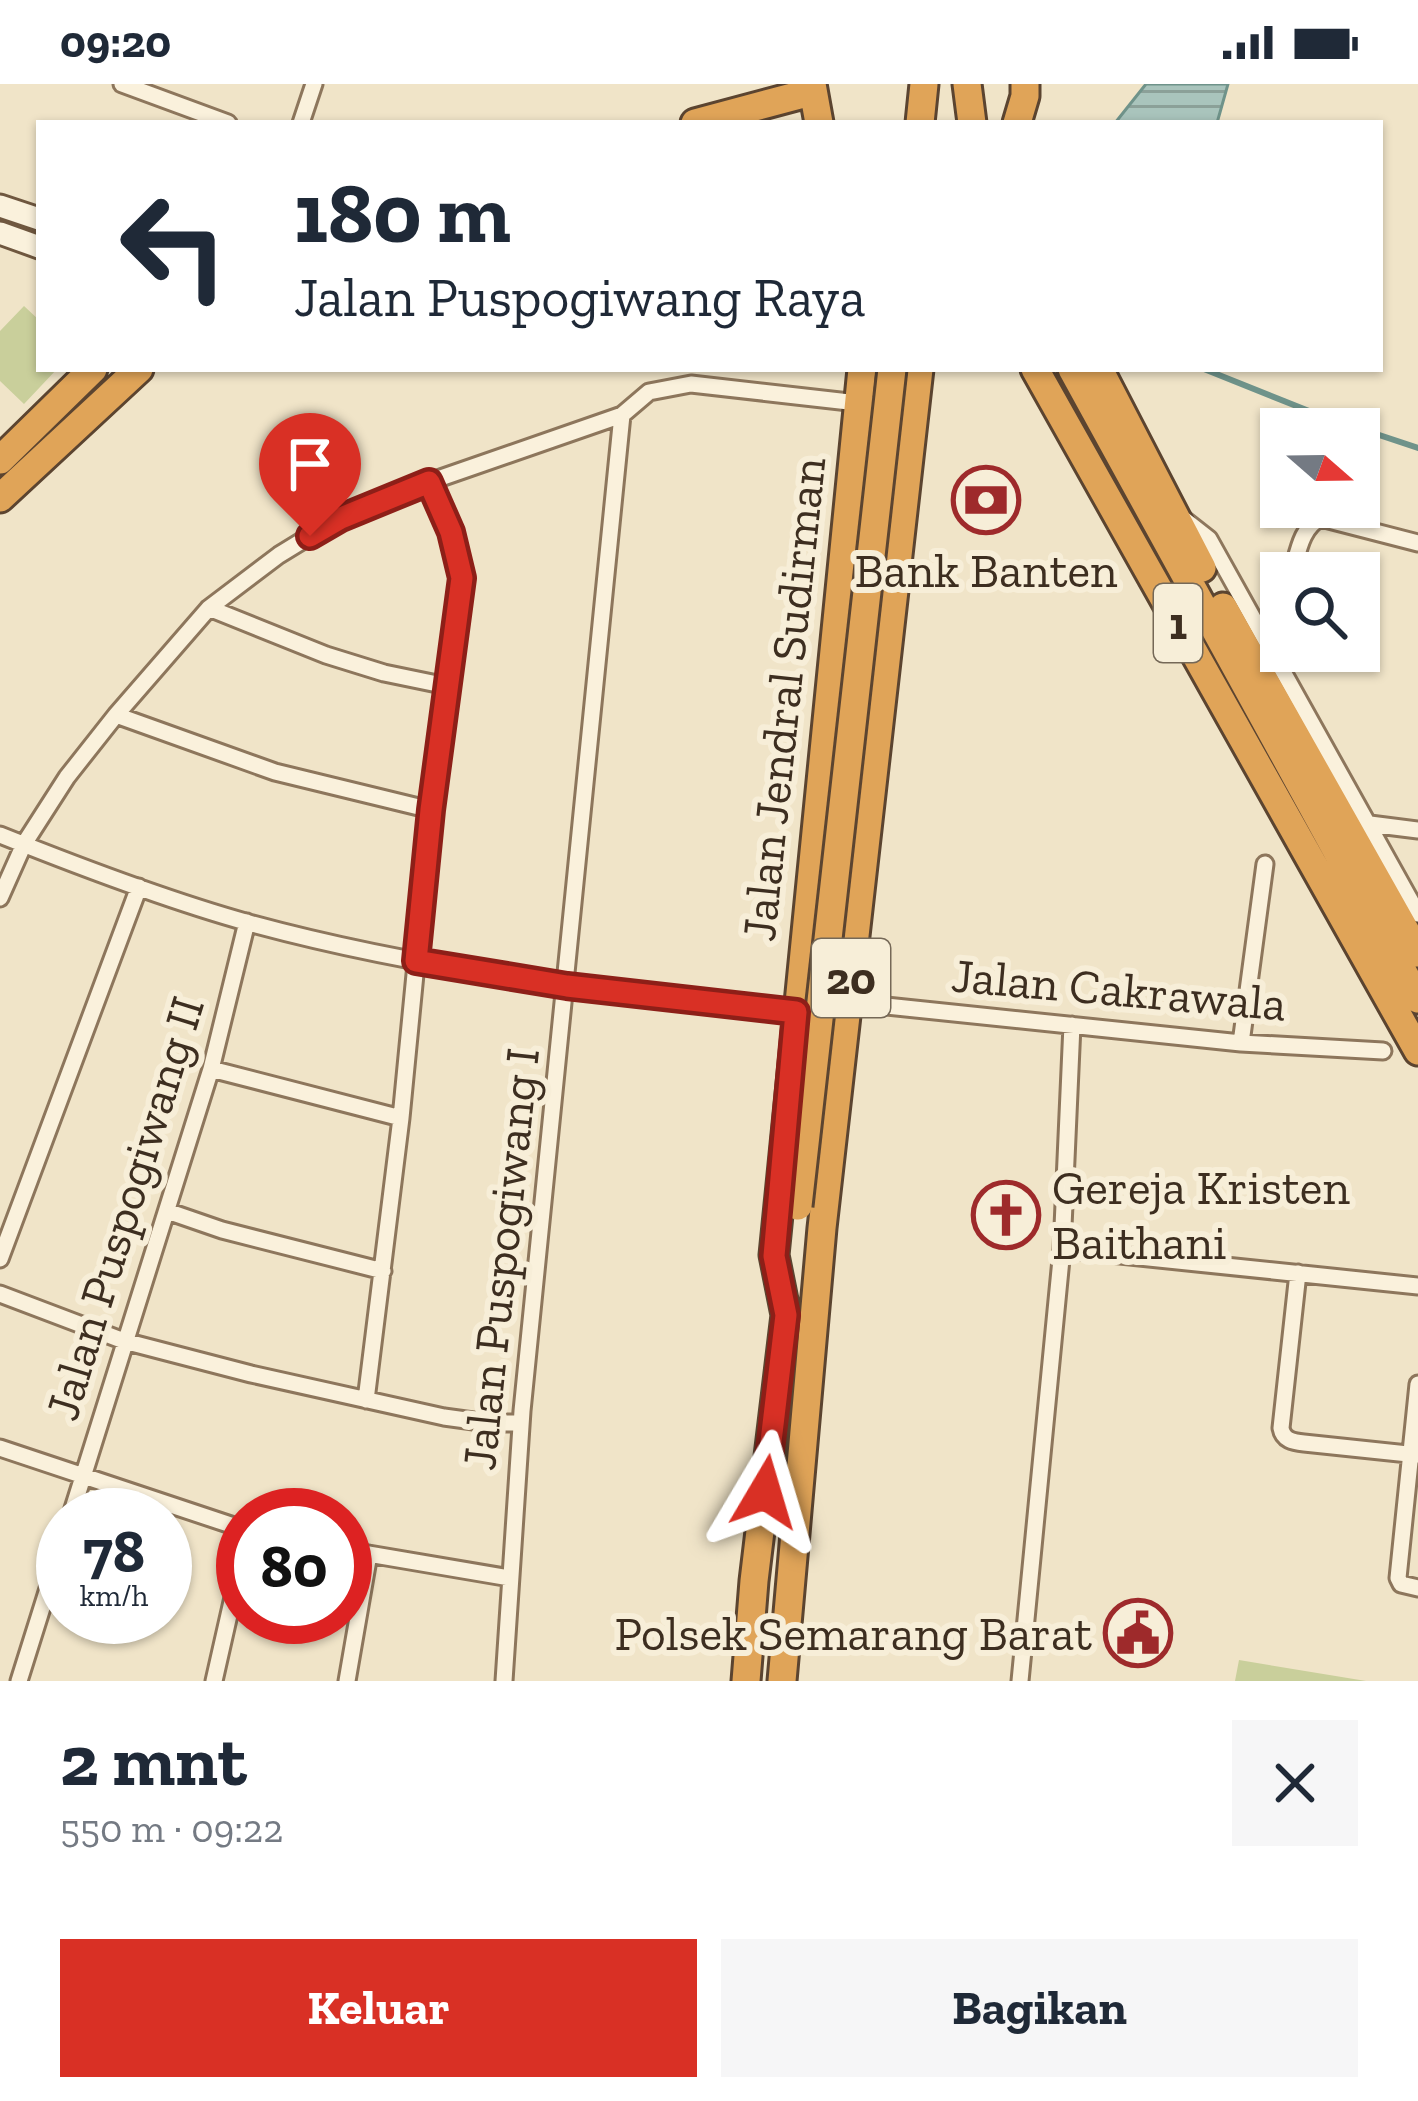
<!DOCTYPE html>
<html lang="id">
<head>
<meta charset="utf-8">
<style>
	:root { --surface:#fff; --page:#f6f6f7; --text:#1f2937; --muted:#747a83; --accent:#d93025 }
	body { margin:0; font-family:"Zilla Slab",serif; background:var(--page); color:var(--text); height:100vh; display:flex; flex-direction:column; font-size:45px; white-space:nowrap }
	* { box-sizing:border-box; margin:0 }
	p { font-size:39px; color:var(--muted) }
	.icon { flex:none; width:66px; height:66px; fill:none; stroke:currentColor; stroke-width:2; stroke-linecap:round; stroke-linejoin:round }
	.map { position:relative; height:1597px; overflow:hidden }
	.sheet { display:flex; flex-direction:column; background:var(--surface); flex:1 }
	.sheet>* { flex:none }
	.top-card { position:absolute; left:36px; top:36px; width:1347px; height:252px; border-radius:0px; box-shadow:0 3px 9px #0004; background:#fff; color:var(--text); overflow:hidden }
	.needle { width:78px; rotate:110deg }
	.buttons { position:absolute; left:1260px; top:324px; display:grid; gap:24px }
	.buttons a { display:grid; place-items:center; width:120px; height:120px; border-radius:0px; background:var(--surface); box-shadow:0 3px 9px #0004; font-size:60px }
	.speed { position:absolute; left:36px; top:1404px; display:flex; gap:24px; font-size:60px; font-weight:700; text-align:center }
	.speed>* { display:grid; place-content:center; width:156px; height:156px; border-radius:50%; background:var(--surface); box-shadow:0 3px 9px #0004; line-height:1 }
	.speed small { font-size:30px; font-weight:400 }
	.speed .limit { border:18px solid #d22; background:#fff; color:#111 }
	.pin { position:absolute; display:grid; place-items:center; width:102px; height:102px; color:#fff; margin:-123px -51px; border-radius:50% 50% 50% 0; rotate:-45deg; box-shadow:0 0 12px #0007 }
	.pin .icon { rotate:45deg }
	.me { position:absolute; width:132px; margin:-66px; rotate:7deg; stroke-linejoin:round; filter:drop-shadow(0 0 9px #0008) }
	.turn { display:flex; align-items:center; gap:42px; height:252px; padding:0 60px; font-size:54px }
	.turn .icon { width:156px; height:156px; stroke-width:2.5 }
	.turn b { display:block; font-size:84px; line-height:102px }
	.round { display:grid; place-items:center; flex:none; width:126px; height:126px; border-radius:0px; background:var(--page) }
	.overview { display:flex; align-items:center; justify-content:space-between; height:204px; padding:0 60px }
	h1 { font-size:72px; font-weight:700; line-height:90px }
	.button { display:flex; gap:24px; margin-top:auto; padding:24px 60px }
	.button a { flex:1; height:138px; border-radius:0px; background:var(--accent); color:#fff; font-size:48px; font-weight:700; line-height:138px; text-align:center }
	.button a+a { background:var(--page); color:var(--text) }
	.status { display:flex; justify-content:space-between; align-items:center; height:84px; padding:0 60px; background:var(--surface); direction:ltr }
	.status svg { height:33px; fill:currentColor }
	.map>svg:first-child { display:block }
</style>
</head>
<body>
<div class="status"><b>09:20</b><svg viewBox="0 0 49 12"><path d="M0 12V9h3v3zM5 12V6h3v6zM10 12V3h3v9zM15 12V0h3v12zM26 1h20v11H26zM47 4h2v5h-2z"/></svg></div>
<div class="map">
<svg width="1418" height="1597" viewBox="0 0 1418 1597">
	<defs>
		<pattern id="water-rules" width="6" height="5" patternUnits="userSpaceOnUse" patternTransform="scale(3)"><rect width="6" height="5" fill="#a9c4bc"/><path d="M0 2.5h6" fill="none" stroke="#8ba098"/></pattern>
	</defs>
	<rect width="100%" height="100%" fill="#f0e4c8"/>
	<path fill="#c9cf9b" d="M24,222L39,236V285H57L24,320L0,297V247Z
		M1239,1576L1366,1597H1235Z"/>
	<path fill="url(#water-rules)" stroke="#6f938a" stroke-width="3" d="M1146,0H1228L1217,39H1115Z"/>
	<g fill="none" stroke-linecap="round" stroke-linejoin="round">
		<path stroke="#6f938a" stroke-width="6" d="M1204,285L1319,331L1418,364"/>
		<g stroke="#8d765c" stroke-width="21">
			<path id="street" d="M122,0L228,39
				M301,39L314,0
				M1181,433L1209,455L1418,830
				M1292,489C1298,469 1301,443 1321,434L1418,459
				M209,524L326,571L384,589L447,602
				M1283,587L1297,567
				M116,631L275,688L431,726
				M1370,740L1418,746
				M0,751C80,783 166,816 249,839C428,888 612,908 796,928
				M0,814L24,760L67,693L116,631L209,524L279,471L341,433L429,398L622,331L649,308L691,300L893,323
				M848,918L1241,959L1383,967
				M1241,959L1265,780
				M211,985L401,1034
				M167,1127L222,1146L383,1187
				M1062,1165L1418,1202
				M0,1175L139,803
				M1298,1189L1281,1344C1283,1356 1293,1358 1304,1359L1418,1371
				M0,1210L124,1257L251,1290L444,1333L488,1339H521
				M1418,1300L1398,1494L1401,1500L1418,1504
				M366,1316L401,1034L431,726L462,494L451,448L429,398
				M0,1364L243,1445
				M71,1431L211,985L247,838
				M345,1466L510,1494
				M19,1597L63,1457
				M214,1597L243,1469
				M347,1597L369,1470
				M504,1597L522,1327L622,331
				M1020,1597L1062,1165L1072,941"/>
		</g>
		<g stroke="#6f573f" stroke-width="27">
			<path id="secondary" d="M0,122L39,135
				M0,149L39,163"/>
		</g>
		<g stroke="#5b4430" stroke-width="33">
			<path id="highway" d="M812,0L819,39
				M967,0L972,39
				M695,39L811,8
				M920,39L924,0
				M1017,39L1025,12V0
				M1035,285L1418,967
				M1072,285L1418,915
				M1099,285L1202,484
				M0,376L93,285
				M0,414L139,285
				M1223,523L1418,869
				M746,1597L754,1497L786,1231L774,1171L862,285
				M782,1597L822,1144L919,285"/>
		</g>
		<use href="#street" stroke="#faf1dc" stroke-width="15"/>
		<use href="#secondary" stroke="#faf1dc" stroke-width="21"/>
		<use href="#highway" stroke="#e0a458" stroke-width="27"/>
		<g stroke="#5b4430" stroke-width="33" stroke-linecap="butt">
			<path id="highway-bridge" d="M798,1122L892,285"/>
		</g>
		<use href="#highway-bridge" stroke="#e0a458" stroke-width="27"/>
	</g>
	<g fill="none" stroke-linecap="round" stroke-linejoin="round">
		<g stroke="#8d1f18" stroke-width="30">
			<path id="route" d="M310,452L341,434L429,398L451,448L462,494L431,726L416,877L567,902L796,928L774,1172L786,1231L765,1408"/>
		</g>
		<use href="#route" stroke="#d93025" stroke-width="21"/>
	</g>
	<defs>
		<g id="bank-ring" transform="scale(3.45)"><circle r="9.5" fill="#f7eed8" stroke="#9e2a2b" stroke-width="1.5"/><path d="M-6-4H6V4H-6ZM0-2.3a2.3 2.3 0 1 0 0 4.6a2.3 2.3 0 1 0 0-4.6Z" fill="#9e2a2b"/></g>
		<g id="church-ring" transform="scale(3.45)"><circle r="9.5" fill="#f7eed8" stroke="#9e2a2b" stroke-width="1.5"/><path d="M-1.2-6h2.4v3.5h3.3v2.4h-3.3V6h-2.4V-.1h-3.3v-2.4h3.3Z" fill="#9e2a2b"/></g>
		<g id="civic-ring" transform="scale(3.45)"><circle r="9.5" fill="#f7eed8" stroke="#9e2a2b" stroke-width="1.5"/><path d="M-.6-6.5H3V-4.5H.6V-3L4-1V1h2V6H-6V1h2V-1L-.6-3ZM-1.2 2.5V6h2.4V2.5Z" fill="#9e2a2b"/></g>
	</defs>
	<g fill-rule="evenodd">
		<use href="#bank-ring" x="986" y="416"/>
		<use href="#church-ring" x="1006" y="1131"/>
		<use href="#civic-ring" x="1138" y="1549"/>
	</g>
	<g text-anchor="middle" stroke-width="12" stroke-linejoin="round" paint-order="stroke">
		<g fill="#f7eed8" stroke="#756857" stroke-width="3">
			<rect x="1154" y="500" width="48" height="78" rx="9"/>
			<rect x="812" y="855" width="78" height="78" rx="9"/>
		</g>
		<g font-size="45" font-weight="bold" fill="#3d2e20">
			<text x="1178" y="555">1</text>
			<text x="851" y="910">20</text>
		</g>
		<g font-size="48" fill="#3d2e20" stroke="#f7eed8">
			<text x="986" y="503">Bank Banten</text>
			<text x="1052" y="1120" text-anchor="start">Gereja Kristen<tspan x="1052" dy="55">Baithani</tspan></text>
			<text x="1092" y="1566" text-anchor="end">Polsek Semarang Barat</text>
		</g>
		<g font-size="48" fill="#3d2e20" stroke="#f7eed8">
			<text transform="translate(783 615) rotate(-84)" y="17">Jalan Jendral Sudirman</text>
			<text transform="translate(1119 905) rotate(5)" y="17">Jalan Cakrawala</text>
			<text transform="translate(124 1124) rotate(-73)" y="17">Jalan Puspogiwang II</text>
			<text transform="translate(500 1175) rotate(-84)" y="17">Jalan Puspogiwang I</text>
		</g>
	</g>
</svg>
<div class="buttons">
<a><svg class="needle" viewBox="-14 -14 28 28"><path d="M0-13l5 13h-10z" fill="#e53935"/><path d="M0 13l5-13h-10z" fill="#747a83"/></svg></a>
<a><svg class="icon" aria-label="search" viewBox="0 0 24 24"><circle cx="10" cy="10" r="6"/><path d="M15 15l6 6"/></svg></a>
</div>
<div class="speed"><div>78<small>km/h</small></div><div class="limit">80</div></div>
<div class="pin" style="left:310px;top:452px;background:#d93025"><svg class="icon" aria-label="arrive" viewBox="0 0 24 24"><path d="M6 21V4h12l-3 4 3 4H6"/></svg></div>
<svg class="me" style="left:765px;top:1408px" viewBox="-20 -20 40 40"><path d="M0-17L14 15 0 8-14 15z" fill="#d93025" stroke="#fff" stroke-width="4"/></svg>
<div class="top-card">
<div class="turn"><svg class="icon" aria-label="left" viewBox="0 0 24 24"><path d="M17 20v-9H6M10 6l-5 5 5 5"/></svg><div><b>180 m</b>Jalan Puspogiwang Raya</div></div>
</div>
</div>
<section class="sheet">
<div class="overview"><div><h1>2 mnt</h1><p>550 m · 09:22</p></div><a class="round"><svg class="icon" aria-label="close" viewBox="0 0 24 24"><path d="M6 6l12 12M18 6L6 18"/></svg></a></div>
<div class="button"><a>Keluar</a><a>Bagikan</a></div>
</section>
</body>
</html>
